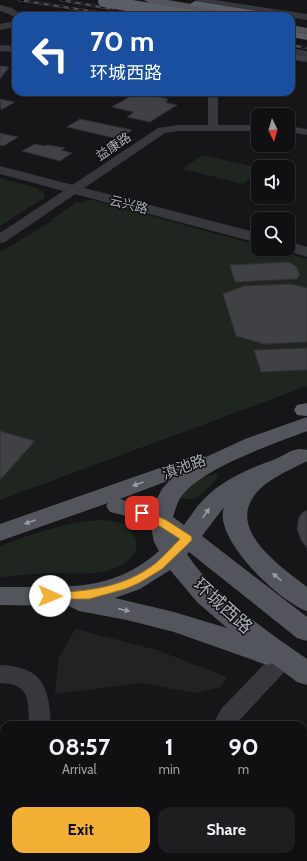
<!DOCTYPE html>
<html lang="en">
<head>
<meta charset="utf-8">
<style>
	:root { --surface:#101012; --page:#1e1e20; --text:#f1f3f6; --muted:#9c9d9f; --line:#303032; --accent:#f2b134 }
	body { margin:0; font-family:Cabin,"Noto Sans SC",sans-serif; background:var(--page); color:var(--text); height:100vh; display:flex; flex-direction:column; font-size:15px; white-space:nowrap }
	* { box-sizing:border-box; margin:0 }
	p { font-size:13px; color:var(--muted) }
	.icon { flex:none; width:22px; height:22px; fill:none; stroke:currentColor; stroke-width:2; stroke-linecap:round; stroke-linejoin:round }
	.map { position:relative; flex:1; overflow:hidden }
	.side { position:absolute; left:0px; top:721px; width:307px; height:140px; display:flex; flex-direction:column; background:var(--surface); border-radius:12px 12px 0 0; box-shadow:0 1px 3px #0004,0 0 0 1px var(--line) }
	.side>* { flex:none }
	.banner { position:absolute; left:12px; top:12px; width:283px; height:84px; border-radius:12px; box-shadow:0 1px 3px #0004,0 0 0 1px var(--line); background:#1a4fa0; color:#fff; overflow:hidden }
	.needle { width:26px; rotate:175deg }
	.buttons { position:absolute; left:251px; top:108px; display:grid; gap:8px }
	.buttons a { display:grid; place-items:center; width:44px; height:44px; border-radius:8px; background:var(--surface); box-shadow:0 1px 3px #0004,0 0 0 1px var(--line); font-size:20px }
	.pin { position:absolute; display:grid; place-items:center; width:34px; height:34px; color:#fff; margin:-17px; border-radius:8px; box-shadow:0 2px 6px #0006 }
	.me { position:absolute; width:44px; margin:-22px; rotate:91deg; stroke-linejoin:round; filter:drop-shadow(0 0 3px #0008) }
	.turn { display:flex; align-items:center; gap:14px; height:84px; padding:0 12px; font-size:18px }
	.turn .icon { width:52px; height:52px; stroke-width:2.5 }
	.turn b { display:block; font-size:28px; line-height:34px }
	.eta { display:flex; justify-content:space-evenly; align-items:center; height:68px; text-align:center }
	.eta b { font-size:24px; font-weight:700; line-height:28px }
	.primary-button { display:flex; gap:8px; margin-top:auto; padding:8px 12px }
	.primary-button a { flex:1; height:46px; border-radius:12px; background:var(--accent); color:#111; font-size:16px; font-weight:700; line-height:46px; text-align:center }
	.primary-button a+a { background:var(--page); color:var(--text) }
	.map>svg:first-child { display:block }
</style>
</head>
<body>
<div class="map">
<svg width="307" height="861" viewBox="0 0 307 861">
	<rect width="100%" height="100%" fill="#161618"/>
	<path fill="#222225" d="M75,629L157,650L227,677L221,687L196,693L141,683L55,694L59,658Z"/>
	<path fill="#1e261f" d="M203,155L258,168V172L243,184L182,169Z
		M0,178L37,188L44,193V198L0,226Z
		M88,199L258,245V249H272L307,259V386L0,500V252L52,221L51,220L76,202L81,203Z
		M216,474L218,476L217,479C208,488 196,504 182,498L181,494C189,482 201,477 216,474Z
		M100,520C106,521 114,521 121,523C134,528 142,548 131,558C110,578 75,573 49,573C33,574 16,575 0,577V546C32,534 65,522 100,520Z"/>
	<path fill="#404145" stroke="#303034" d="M291,53L307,56V62L291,59Z
		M0,66L9,67L0,79Z
		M80,92H106L99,96Z
		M138,92L168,99L165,101H168L166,103L177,105L150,122L127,117L134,112L112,107Z
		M0,99L15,102L1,110Z
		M80,119L132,130L119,139L67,127Z
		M0,133L18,137L3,146L0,145Z
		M35,144L45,146L48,145L65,148L61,150L72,153L60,161L22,151Z
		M288,262L296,266L300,275L297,279L235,282L230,265Z
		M291,284L307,288V342L264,344L236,336L223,294L244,286Z
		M307,348V370L261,372L254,350Z
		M0,431L35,441L0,480Z
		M307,510V548L301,540L297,529L299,517L303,512Z
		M0,841H4V857H15V861H0Z"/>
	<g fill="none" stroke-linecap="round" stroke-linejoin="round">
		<path fill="#37383d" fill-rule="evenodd" d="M195,0H215L307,14V20L199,2Z
			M0,5L12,8L24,16H16V17L0,11Z
			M16,21V27L0,30V24Z
			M0,45L16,46V52L0,51Z
			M291,48L307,51V57L291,54Z
			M208,92H218V125H258V131H178L165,133L5,242L0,243V233L158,128L178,125H208Z
			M288,126L307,129V135L288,132Z
			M282,652L290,654L293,660L290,666L235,725H212L222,708L274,654Z
			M0,665C43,667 49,686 51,725H29C28,700 31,684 0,683Z
			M32,857H58V861H32Z
			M215,857H241L242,861H216Z"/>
		<path fill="#37383d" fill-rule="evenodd" d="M0,166L258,233V243L0,174Z
			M288,241L307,247V257L282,249H288Z"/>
		<path fill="#53555c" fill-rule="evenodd" d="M144,0H168L242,13L248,16H223L149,3Z
			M291,25L307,28V34L291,31Z
			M307,417V431C274,444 201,468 181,497C177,502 175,511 173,517L184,525C191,516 196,507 203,500C222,480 248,469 273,460C285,456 293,446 307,450V461C290,470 265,480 254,496C228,532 283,568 307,587V611C280,602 212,538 224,507L202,536L307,617V641L297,638L189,552L187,554C213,595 267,631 307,659V685L297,682L272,663L267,665L174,632L127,620L79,611L69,606L0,605V587C61,586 109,595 159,551L154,542L151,527L127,516L110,512L106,506L108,503L0,541V524L191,457L199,455L206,457L245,439ZM170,480L162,489L152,508L120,499ZM170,570L197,602L227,628L174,612L115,598L140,589Z"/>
		<path fill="#5b5e65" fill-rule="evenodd" d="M195,1L268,13L274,16H248L191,6L190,4Z
			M165,6L209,12L215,15L192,16L161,11L160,9L161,7Z
			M291,31L307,34V40L291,37Z
			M307,403V416L297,415L294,410L297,405Z"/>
		<g stroke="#4a4c52" stroke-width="2.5">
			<path id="rail" d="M19,0L121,16
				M61,0L112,9
				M125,13L144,16
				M139,13L154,16
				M117,14L131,16
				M291,45L307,48"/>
		</g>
		<use href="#rail" stroke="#111113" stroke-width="1.5" stroke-dasharray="5" stroke-linecap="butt"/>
		<path stroke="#5b5e65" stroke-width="12" d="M104,1L190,16"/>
	</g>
	<defs><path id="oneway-solid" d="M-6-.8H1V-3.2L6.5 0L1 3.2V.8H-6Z"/></defs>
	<g fill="#979ba6">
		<use href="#oneway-solid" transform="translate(138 484) rotate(160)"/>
		<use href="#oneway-solid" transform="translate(206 513) rotate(-55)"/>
		<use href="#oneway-solid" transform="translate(30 522) rotate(161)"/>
		<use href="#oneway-solid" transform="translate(277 577) rotate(-139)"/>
		<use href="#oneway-solid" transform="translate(124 610) rotate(13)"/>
	</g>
	<path fill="#f2b134" stroke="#9d7322" d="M142,510L166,520L191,536L192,539L191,541L162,569L139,583L125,589L89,599H46L45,596L46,594L50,593C88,591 124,588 156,563C164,556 172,547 180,539L158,525L139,515L137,513L139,511Z"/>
	<g text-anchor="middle" stroke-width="3" stroke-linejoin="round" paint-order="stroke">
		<g font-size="13" fill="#a8adb8" stroke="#111113">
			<text transform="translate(113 146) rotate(-34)" y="5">益康路</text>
			<text transform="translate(129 204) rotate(14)" y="5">云兴路</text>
		</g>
		<g font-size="15" fill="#a8adb8" stroke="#111113">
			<text transform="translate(184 467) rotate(-20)" y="5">滇池路</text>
		</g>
		<g font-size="18" fill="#a8adb8" stroke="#111113">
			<text transform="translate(223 606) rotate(42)" y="6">环城西路</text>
		</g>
	</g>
</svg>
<div class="buttons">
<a><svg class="needle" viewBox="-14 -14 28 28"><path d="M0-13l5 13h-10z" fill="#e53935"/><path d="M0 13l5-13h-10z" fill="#9c9d9f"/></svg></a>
<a><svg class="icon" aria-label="sound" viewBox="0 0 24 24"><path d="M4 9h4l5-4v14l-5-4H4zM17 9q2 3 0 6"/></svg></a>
<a><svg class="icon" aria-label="search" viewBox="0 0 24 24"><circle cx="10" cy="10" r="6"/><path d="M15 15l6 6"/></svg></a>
</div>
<div class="pin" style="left:142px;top:513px;background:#d93025"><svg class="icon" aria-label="arrive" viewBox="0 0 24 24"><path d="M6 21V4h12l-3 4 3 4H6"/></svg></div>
<svg class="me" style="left:50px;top:596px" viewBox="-20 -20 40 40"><circle r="19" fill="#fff"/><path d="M0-13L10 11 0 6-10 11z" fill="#f2b134"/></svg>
<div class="banner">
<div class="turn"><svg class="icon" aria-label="left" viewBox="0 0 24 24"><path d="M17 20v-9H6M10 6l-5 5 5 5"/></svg><div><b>70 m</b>环城西路</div></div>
</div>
<section class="side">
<div class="eta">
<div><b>08:57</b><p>Arrival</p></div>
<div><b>1</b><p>min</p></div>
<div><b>90</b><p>m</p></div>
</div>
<div class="primary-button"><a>Exit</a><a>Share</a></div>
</section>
</div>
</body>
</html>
